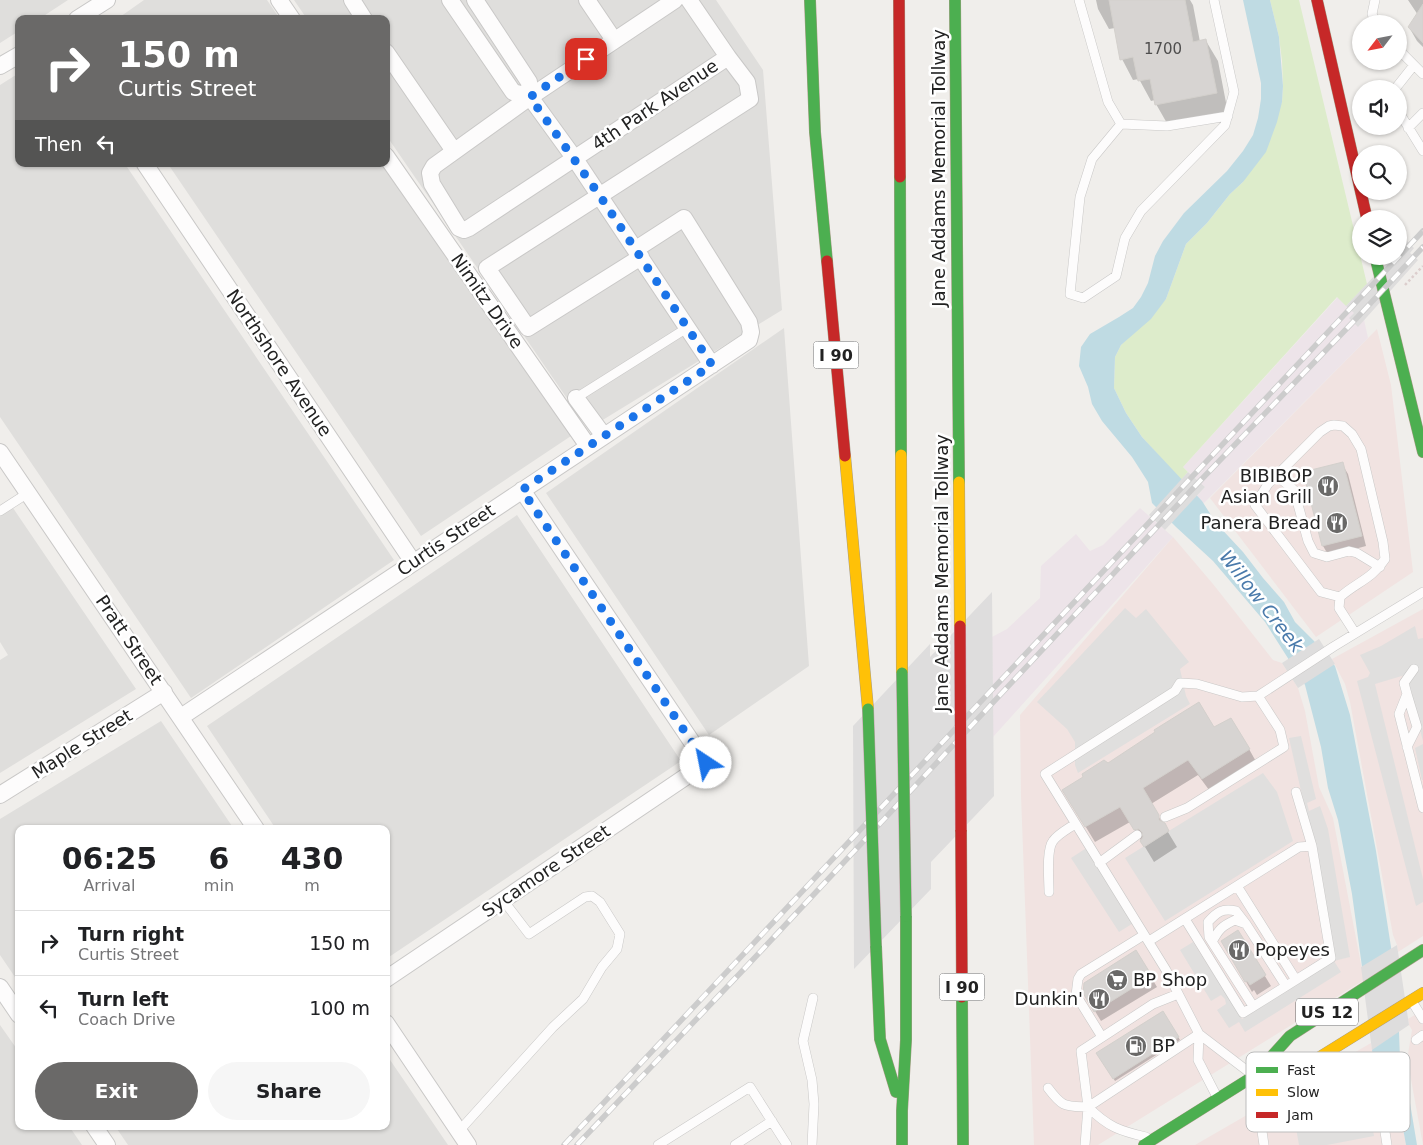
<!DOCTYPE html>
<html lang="en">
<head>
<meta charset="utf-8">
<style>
	:root { --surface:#fff; --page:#f6f6f6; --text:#202124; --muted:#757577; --line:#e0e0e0; --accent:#6a6968 }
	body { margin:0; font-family:"DejaVu Sans",sans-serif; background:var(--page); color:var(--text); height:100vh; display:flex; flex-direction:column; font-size:19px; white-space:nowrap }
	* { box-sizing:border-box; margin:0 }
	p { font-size:16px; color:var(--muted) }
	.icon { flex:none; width:28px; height:28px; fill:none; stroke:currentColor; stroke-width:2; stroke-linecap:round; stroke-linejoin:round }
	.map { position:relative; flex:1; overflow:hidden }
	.panel { position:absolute; left:15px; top:825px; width:375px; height:305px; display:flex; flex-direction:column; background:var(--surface); border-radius:10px; box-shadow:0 1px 4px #0004 }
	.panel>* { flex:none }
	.hud { position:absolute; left:15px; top:15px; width:375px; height:152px; border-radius:10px; box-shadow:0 1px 4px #0004; background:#6a6968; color:#fff; overflow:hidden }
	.needle { width:32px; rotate:238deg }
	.buttons { position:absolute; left:1352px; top:15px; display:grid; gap:10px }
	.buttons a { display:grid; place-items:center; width:55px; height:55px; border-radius:50%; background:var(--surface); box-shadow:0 1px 4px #0004; font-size:25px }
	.pin { position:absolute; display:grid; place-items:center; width:42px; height:42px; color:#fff; margin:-21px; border-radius:10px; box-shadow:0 2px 8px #0006 }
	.me { position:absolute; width:55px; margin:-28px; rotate:326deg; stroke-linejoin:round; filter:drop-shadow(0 0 4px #0008) }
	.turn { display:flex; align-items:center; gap:18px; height:105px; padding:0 20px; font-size:22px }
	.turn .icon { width:65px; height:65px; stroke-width:2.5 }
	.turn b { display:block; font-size:35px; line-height:42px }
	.then { display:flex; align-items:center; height:48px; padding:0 20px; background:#0003; gap:10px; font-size:19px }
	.eta { display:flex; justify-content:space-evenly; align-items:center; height:85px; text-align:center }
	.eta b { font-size:30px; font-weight:600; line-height:35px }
	.cta { display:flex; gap:10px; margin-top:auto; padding:10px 20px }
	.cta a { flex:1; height:58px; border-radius:30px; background:var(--accent); color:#fff; font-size:20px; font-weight:600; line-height:58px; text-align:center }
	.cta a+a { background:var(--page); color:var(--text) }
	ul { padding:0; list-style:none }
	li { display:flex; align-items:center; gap:15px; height:65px; padding:0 20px; border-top:1px solid var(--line) }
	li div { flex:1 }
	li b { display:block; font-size:19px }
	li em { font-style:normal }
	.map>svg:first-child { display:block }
</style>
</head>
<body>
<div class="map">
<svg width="1423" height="1145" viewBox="0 0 1423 1145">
	<rect width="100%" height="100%" fill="#f0eeeb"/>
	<path fill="#dfdedc" d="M0,0H68L39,19H19V31L0,43Z
		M144,0H267L280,19H117Z
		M294,0H716L763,70L782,310L588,429L386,135V19H307Z
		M19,73V164H125L394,560L191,698L0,417V85Z
		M168,164H381L571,436L421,536Z
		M784,328L809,666L709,735L546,493Z
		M13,508L136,689L0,773V660L8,655L0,642V516Z
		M517,515L681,761L386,959V829H276L207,726Z
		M161,721L234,829H19V983L0,955V819Z
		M0,1025L19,1052V1126H69L82,1145H0Z
		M386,1054L448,1145H128L115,1126H386Z"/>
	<path fill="#f1e3e1" d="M1377,329L1391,385L1413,572L1316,637L1210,498Z
		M1173,537L1213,584L1273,660L1282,663L1298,688L1305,711L1319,787L1333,818L1364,980L1098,1145H1034L1021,795L1020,715Z
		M1423,609V936L1398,952L1397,945L1393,935L1350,702L1345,684L1332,659Z
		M1423,1010V1145L1410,1074L1408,1054L1412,1030L1409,1025L1408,1019Z
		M1371,1043L1380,1087L1395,1084L1406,1145H1195Z"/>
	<path fill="#ede4e9" d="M1338,297L1354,313L1358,326L1364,320L1368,338L1203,504L1197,496L1205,487L1183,467Z
		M1140,508L1173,537L993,737L992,637L1007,629L1040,598L1041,566L1076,534L1090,551L1103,545Z"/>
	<path fill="#ddeccb" d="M1270,0H1299L1367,284L1346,306L1337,297L1183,467L1188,472L1181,480L1142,437L1126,413L1114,388L1115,357L1121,345L1166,299L1186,244L1207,223L1230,194L1243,182L1282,102L1283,86L1282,61L1279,37Z"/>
	<path fill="#e0dfde" d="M1125,608L1136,618L1146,609L1189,662L1180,669L1186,696L1190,704L1078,773L1075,765V742L1067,729L1037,702Z
		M1415,626L1418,639L1423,638V741L1405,675L1375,684L1423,879V902L1416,906L1357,681L1368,677L1370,673L1360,655L1381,646Z
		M1301,736L1316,799L1307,803L1309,811L1320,806L1328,829L1350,957L1334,961L1341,972L1245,1032L1239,1022L1229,1028L1217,1010L1226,1004L1225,999L1221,995L1211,1001L1180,950L1193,942L1242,1019L1334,961L1306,813L1289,738Z
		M1423,744V780H1422L1415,748Z
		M1263,773L1277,792L1293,841L1165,921L1125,858Z
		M1088,847L1135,922L1119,932L1071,858Z
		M1356,1093L1370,1114L1374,1136L1327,1145H1299L1292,1106Z"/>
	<path fill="#bfdbe3" d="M1243,0H1270L1279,37L1283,86L1282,102L1277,122L1266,152L1243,182L1230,194L1207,223L1186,244L1166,299L1151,319L1121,345L1115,357L1114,388L1126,413L1142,437L1202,501L1216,523L1243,552L1263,578L1284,602L1295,622L1314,641L1335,666L1350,715L1376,851L1391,947L1399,1032L1400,1060L1407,1085L1417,1145H1406L1395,1084L1379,1087L1372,1050L1373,1047L1352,894L1338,820L1328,788L1321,747L1305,685L1265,622L1213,561L1176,527L1152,503L1148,482L1132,457L1102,421L1092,404L1088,387L1079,366L1081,347L1090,334L1119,317L1133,308L1141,297L1148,283L1155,256L1163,241L1184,213L1227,171L1243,151L1253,135L1258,118L1261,99V83Z"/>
	<path fill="#dedddd" d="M1407,241L1414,248L1410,253L1418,260L1358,327L1349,318L1354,313L1346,306L1393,256H1399V250Z
		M1188,472L1205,487L1165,530L1149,515Z
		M992,592L994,796L931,862V889L854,969L853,726L930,644V657Z
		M1319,639L1335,664L1298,688L1282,663Z
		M1397,945L1409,1025L1372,1050L1361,967Z"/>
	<path fill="#0003" d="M1096,0H1190L1193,5L1200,42L1206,41L1218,61L1228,113L1168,125L1156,104L1155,100L1151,101L1139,79L1133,80L1122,59L1115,28L1109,29L1098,9Z
		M1408,0H1423V47L1417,41L1409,27L1418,15Z
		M1342,464L1348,474L1366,546L1329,556L1323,546Z
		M1214,729L1249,749L1258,765L1212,794L1198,775L1151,804L1177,847L1154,862L1130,822L1095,842L1073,806L1108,765Z
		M1238,932L1271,986L1257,995L1254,990L1252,992L1223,941Z
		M1136,952L1157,987L1101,1021L1084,993Z
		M1162,1012L1180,1040L1115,1081L1098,1053Z"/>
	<path fill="#d7d4d2" stroke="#d3d0cc" d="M1109,0H1185L1193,42L1206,39L1217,93L1155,105L1150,79L1138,81L1133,57L1120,60Z
		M1423,4V43L1408,27Z
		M1343,462L1362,536L1322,546L1303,472Z
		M1199,702L1214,727L1231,718L1250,749L1202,779L1188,760L1143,788L1159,815V820L1165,823L1169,831L1144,847L1140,841L1143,837L1142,832L1139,829L1134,830L1120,807L1085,827L1062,790L1083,777L1082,774L1104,760L1108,763L1155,732L1154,730Z
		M1238,930L1266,975L1250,985L1247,981L1245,982L1221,941Z
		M1136,950L1152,976L1094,1012L1083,993L1084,983Z
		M1163,1011L1179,1037L1113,1079L1096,1053Z"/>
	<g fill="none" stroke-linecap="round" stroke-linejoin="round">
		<g stroke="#c9c8c7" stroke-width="10">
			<path id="lane" d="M1079,0L1108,102L1121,124L1092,159L1080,197L1070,294L1083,298L1116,276L1125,238L1141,211L1225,125L1234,92L1214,0
				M1375,0L1372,14L1377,24
				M1399,50L1423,74
				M1395,89L1414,65
				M1399,112L1423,151
				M1121,124L1167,126L1228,116
				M1408,128L1423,113
				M576,398L687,328
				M1276,475L1294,490L1308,541L1314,553L1327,557L1349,551L1357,553L1380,567
				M0,511L28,493
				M1340,597L1321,592L1255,505L1268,484L1320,432L1329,426L1334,425L1343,426L1352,434L1361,449L1383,542L1385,559C1372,579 1357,582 1340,597L1339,608L1355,633
				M1414,669L1404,683L1407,694L1399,714L1423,808
				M1407,694L1417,727L1407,747
				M1165,817L1187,808L1284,747L1280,730L1258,696
				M1099,863L1137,835
				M1237,886L1296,980
				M1049,892C1049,880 1046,850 1053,841C1058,834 1068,829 1075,824
				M1185,919L1243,1013L1331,958L1312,846L1296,792
				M1149,941L1299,847L1312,846
				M1212,942C1219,929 1222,926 1235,920L1246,924
				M1413,1003L1423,1019
				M1253,1006L1209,937L1208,922C1217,912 1222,908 1236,911L1246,924L1286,986
				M1199,1034L1198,1060L1217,1097
				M1102,1037L1076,995L1078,979L1081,974L1144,935
				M1416,1040L1423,1035
				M1348,1058L1382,1112L1387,1145
				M1048,1088C1063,1108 1065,1106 1088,1107L1199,1034
				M1088,1107C1108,1127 1120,1131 1146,1137
				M459,1131L553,1027L583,999L602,967L617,949L620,934L600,902L592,896L585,897L529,934L503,900
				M658,1145L750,1087L787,1145
				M735,1145L772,1121
				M812,1145L814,1104L812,1080L803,1041L813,998
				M1085,1145L1088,1107L1081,1051L1153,1004L1178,994
				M1264,1145L1254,1076L1199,1034L1166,970L1045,774L1175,691L1180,683L1197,684L1242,697L1258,696L1333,647L1423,592"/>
		</g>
		<g stroke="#c9c8c7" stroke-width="18">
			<path id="street" d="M279,0L292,19
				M352,0L364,19
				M450,0L513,92L530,97
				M475,0L529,82L530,97L575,159L712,365
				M587,0L614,40
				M675,0L530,97L434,166L430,173L432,184L459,228L464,230L469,228L728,57
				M77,19L107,0
				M386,52L454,151
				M0,66L19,55
				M386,156L588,446
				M145,164L413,562
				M641,257L528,328L487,268L750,99L747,82L728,57L689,0
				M576,398L604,436
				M0,452L256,829
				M181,717L749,340L751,332L749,322L684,218L636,249
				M0,795L164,692
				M386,979L706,763L522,490
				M0,987L19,1015
				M386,1023L468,1145
				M94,1126L107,1145"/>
		</g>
		<g stroke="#a79c86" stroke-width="12">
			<path id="fast" d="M810,0L815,132L827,261
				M955,0L959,482
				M900,177L901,455
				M1375,256L1423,452
				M876,946L880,1039L896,1092
				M962,997L963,1145
				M902,1145V1111L906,1040V916
				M1144,1145L1254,1076L1290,1036L1423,950"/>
		</g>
		<g stroke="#a79c86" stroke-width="12">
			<path id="slow" d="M901,455L902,673
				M845,456L868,709
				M959,482L960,626
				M1254,1076L1307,1065L1423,993"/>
		</g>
		<g stroke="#a79c86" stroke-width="12">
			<path id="jam" d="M899,0L900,177
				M1317,0L1367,219
				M827,261L845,456
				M961,830L962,997"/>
		</g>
		<path stroke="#dccecd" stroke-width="2.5" stroke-dasharray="2.5 2.5" stroke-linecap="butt" d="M1405,285L1423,266"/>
		<use href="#lane" stroke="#fdfcfc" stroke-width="9"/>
		<use href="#street" stroke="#fdfcfc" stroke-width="16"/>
		<use href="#fast" stroke="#4caf50" stroke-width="11"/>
		<use href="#slow" stroke="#ffc107" stroke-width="11"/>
		<use href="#jam" stroke="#c62828" stroke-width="11"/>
		<g stroke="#ccc" stroke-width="5.5">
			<path id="rail" d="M564,1145L1423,231
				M577,1145L746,967L1199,482L1353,322L1423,247"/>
		</g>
		<use href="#rail" stroke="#fff" stroke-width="4" stroke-dasharray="11" stroke-linecap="butt"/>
		<g stroke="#c5a2ac" stroke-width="12" stroke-linecap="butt">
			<path id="fast-bridge" d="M902,673L906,916
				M868,709L876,946"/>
		</g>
		<g stroke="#c5a2ac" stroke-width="12" stroke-linecap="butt">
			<path id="jam-bridge" d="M960,626L961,830"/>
		</g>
		<use href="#fast-bridge" stroke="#4caf50" stroke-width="11"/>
		<use href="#jam-bridge" stroke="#c62828" stroke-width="11"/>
	</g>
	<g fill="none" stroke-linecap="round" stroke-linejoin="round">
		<path stroke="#1a73e8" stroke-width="9" stroke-dasharray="0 16.2" d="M586,59L530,97L600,196L712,365L522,490L706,763"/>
	</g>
	<defs>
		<g id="restaurant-disc" transform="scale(1.125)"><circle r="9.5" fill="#6a6968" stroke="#fff"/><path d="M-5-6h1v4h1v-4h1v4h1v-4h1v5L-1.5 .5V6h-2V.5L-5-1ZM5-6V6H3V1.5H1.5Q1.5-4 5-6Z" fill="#fff"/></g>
		<g id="supermarket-disc" transform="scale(1.125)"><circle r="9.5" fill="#6a6968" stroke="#fff"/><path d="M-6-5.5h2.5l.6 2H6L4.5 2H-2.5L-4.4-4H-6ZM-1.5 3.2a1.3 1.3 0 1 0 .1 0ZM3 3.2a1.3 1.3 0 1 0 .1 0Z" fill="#fff"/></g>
		<g id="fuel-disc" transform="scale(1.125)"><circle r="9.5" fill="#6a6968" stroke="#fff"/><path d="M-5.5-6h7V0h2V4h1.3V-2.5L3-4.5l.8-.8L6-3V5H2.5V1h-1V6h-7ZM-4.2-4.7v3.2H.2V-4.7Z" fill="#fff"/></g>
	</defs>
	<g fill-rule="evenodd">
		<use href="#restaurant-disc" x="1328" y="486"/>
		<use href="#restaurant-disc" x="1337" y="523"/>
		<use href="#restaurant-disc" x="1239" y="950"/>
		<use href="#supermarket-disc" x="1117" y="980"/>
		<use href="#restaurant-disc" x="1099" y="999"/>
		<use href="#fuel-disc" x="1136" y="1046"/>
	</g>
	<g text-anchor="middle" stroke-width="5" stroke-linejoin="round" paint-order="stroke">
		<g font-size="15" fill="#4f4e4e">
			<text x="1163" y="54">1700</text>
		</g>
		<g fill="#fff" stroke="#646464" stroke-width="1">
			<rect x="813.5" y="341.5" width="45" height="27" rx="4"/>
			<rect x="939.5" y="973.5" width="45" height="27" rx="4"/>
			<rect x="1296" y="998.5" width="62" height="27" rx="4"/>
		</g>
		<g font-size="16" font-weight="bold" fill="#222">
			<text x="836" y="361">I 90</text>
			<text x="962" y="993">I 90</text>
			<text x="1327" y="1018">US 12</text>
		</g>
		<g font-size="18" fill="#222" stroke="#fff">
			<text transform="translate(655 105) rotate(-34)" y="6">4th Park Avenue</text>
			<text transform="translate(939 168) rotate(-90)" y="6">Jane Addams Memorial Tollway</text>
			<text transform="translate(487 301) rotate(55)" y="6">Nimitz Drive</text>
			<text transform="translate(279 363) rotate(56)" y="6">Northshore Avenue</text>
			<text transform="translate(446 540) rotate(-34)" y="6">Curtis Street</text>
			<text transform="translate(942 573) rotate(-90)" y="6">Jane Addams Memorial Tollway</text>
			<text transform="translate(129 640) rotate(56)" y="6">Pratt Street</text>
			<text transform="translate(82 744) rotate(-32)" y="6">Maple Street</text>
			<text transform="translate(546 871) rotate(-34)" y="6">Sycamore Street</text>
		</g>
		<g font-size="18" fill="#222" stroke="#fff" text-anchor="end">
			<text x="1312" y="482">BIBIBOP<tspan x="1312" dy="21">Asian Grill</tspan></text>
			<text x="1321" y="529">Panera Bread</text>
			<text x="1255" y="956" text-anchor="start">Popeyes</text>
			<text x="1133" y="986" text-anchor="start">BP Shop</text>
			<text x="1083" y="1005">Dunkin'</text>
			<text x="1152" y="1052" text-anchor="start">BP</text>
		</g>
		<g font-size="19" font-style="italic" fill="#4a7aab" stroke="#fff">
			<text transform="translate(1262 601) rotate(52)" y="7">Willow Creek</text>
		</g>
	</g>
	<rect x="1246" y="1052" width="164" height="80" rx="8" fill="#fff" stroke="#bdbdbd" stroke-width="1"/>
	<rect x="1256" y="1067" width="22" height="6" fill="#4caf50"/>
	<rect x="1256" y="1089" width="22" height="7" fill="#ffc107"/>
	<rect x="1256" y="1112" width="22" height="6" fill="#c62828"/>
	<g font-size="14" fill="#222">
		<text x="1287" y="1075">Fast</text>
		<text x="1287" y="1097">Slow</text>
		<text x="1287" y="1120">Jam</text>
	</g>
</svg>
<div class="buttons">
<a><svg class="needle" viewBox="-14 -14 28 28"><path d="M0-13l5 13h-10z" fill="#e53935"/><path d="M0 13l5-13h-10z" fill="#757577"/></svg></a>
<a><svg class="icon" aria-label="sound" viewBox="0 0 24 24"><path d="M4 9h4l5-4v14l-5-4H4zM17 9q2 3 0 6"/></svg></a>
<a><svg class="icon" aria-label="search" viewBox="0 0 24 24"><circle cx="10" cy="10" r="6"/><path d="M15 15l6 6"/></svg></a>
<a><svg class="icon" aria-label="layers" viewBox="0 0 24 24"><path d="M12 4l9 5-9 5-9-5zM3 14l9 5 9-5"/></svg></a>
</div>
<div class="pin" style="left:586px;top:59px;background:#d93025"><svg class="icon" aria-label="arrive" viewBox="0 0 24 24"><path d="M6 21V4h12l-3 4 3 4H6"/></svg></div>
<svg class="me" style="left:706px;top:763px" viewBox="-20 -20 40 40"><circle r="19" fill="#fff"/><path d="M0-13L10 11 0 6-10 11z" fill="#1a73e8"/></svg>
<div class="hud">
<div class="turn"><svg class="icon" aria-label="right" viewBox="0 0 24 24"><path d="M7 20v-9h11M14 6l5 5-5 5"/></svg><div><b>150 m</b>Curtis Street</div></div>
<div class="then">Then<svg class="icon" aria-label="left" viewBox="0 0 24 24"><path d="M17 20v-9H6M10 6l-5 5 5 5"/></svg></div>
</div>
<section class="panel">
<div class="eta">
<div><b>06:25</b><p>Arrival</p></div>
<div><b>6</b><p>min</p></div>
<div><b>430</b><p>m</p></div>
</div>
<ul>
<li><svg class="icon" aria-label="right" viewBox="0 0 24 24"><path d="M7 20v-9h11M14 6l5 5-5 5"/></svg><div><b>Turn right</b><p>Curtis Street</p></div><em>150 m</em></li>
<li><svg class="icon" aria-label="left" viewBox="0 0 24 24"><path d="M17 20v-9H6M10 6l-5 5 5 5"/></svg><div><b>Turn left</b><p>Coach Drive</p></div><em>100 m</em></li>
</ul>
<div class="cta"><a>Exit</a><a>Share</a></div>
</section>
</div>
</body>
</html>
